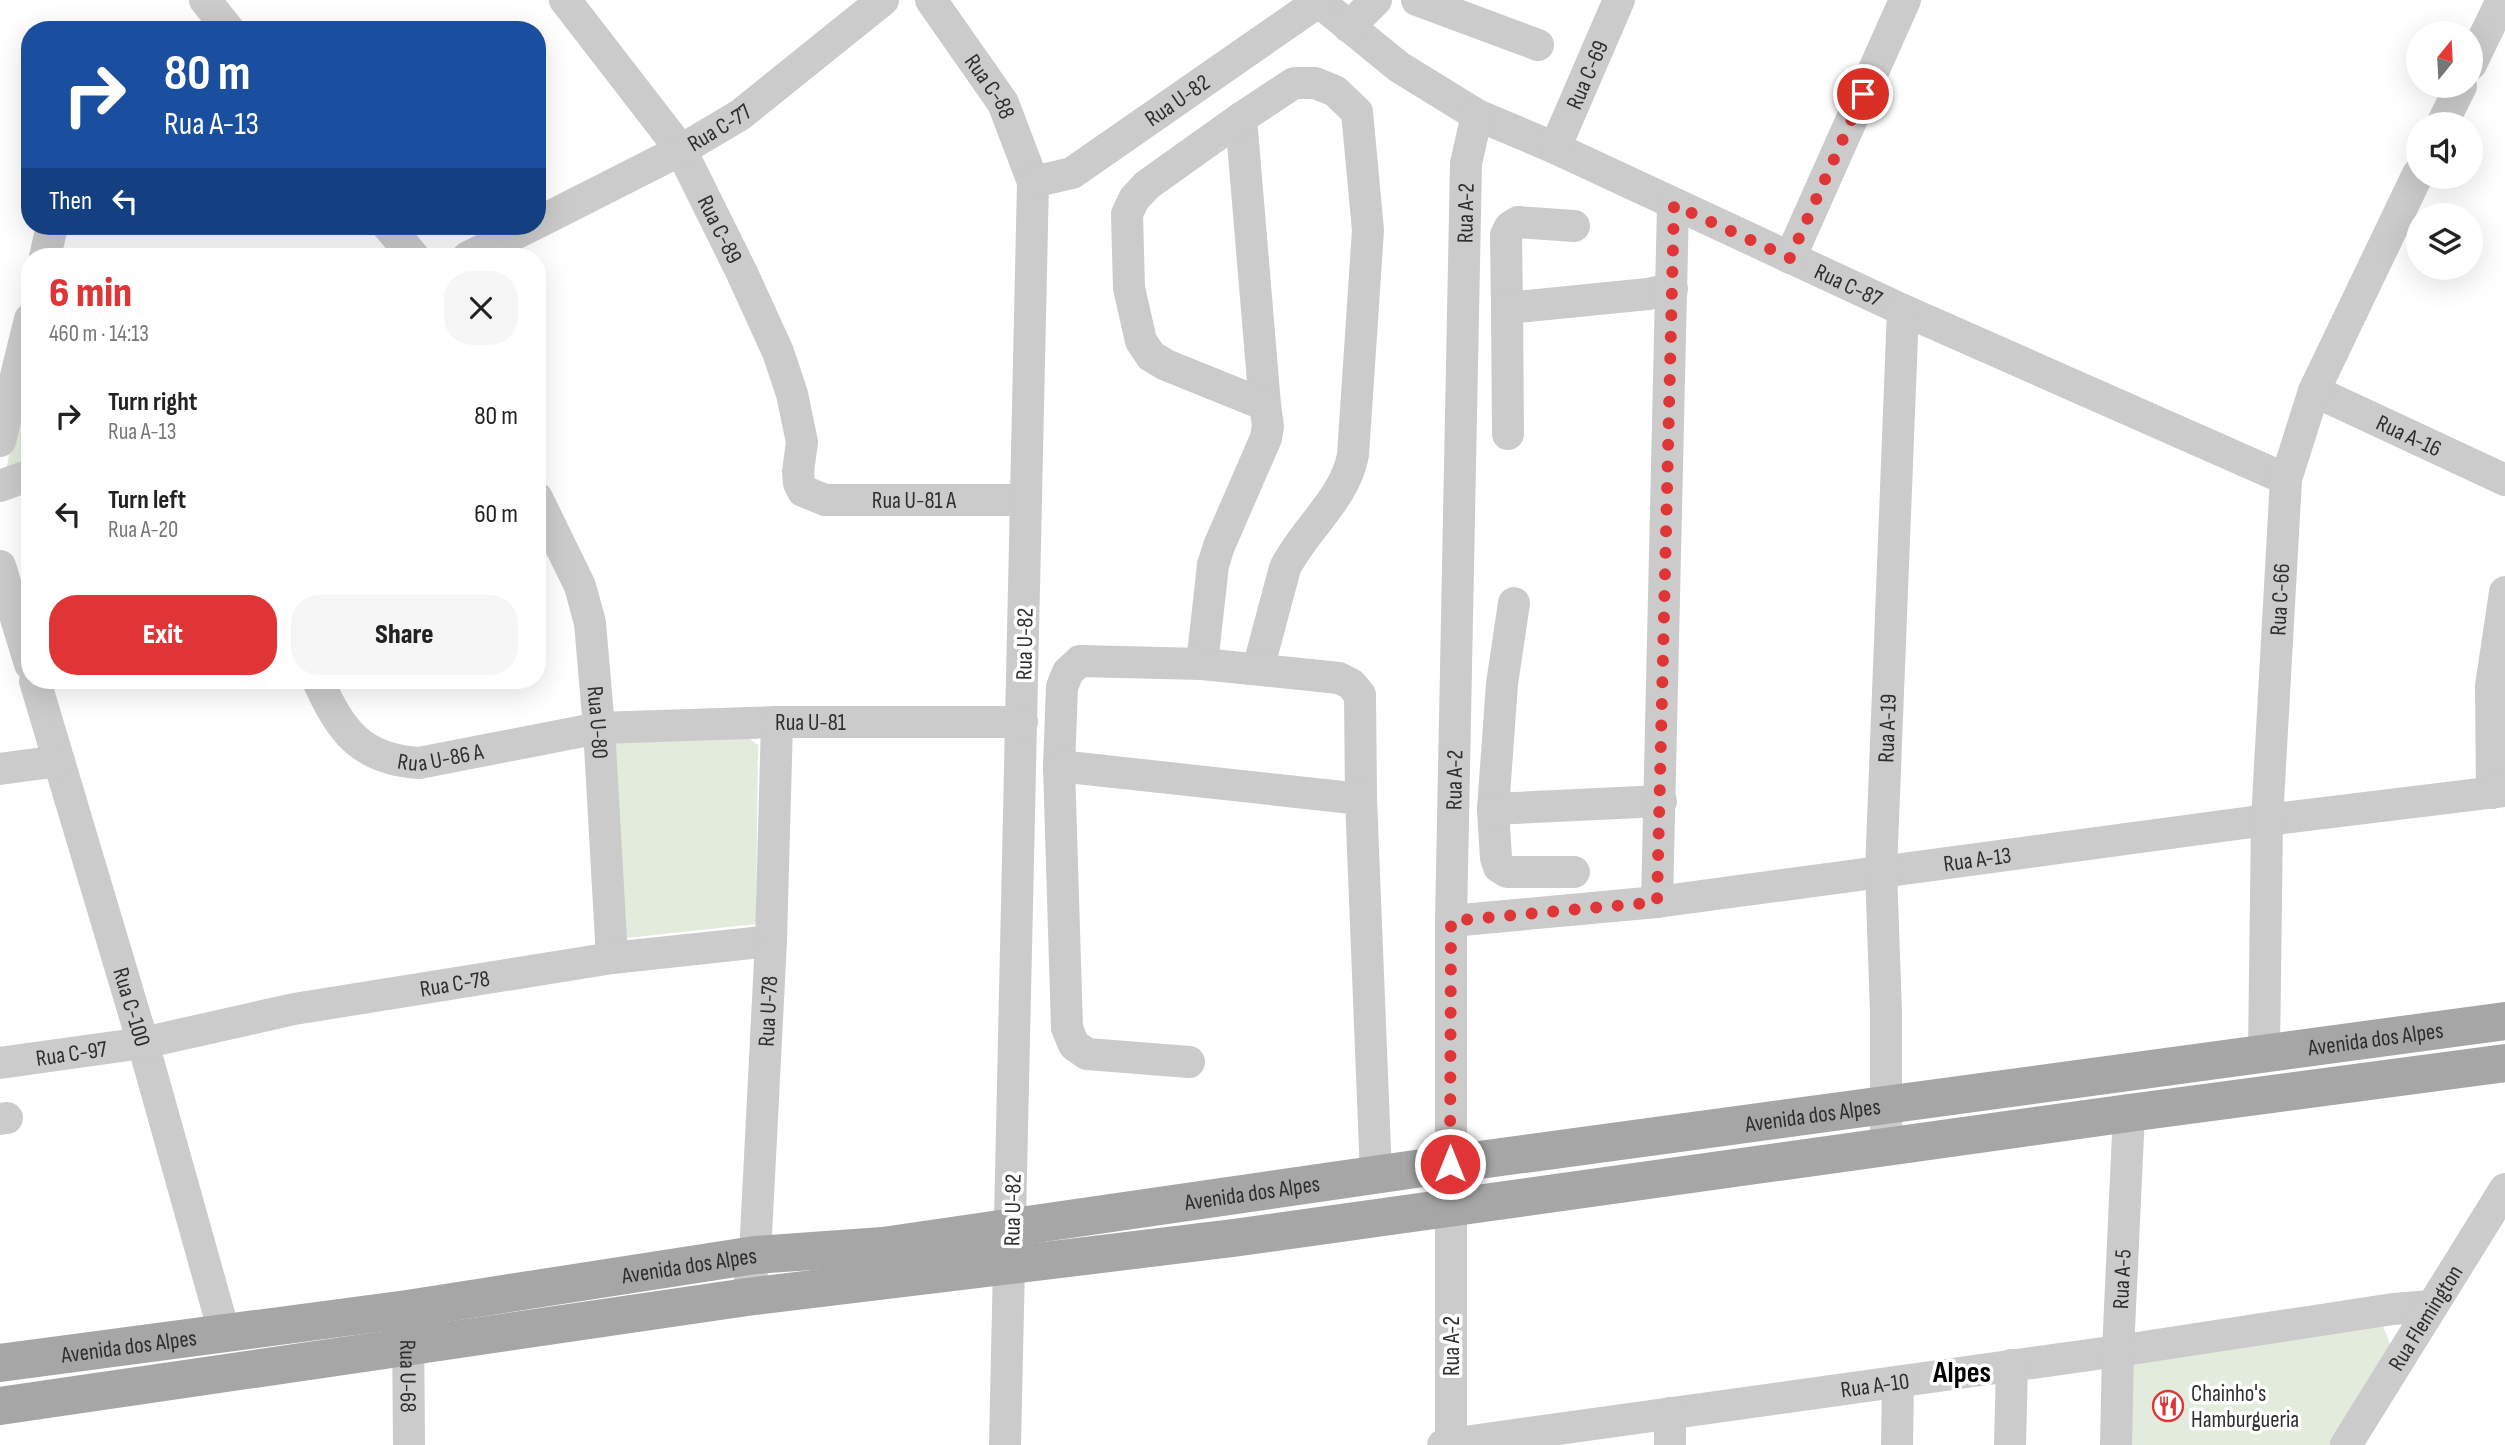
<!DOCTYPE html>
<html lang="en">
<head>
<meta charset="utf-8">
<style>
	:root { --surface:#fff; --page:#f6f6f6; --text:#222; --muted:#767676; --accent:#e03536 }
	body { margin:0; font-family:"Sofia Sans Condensed",sans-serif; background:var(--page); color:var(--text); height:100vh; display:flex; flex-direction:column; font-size:26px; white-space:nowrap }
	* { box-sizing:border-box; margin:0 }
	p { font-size:23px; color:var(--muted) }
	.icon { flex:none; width:38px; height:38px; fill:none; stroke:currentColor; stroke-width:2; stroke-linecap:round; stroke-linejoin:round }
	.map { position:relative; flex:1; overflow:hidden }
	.panel { position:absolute; left:21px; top:248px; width:525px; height:441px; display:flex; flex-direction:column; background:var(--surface); border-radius:28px; box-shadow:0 7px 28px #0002 }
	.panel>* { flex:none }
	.hud { position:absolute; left:21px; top:21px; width:525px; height:214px; border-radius:28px; box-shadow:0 7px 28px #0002; background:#1a4fa0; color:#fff; overflow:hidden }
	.needle { width:46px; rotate:18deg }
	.fabs { position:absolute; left:2406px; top:21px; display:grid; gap:14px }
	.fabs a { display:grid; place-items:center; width:77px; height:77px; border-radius:50%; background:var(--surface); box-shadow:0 7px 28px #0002; font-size:35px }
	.pin { position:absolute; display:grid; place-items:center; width:60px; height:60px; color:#fff; margin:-30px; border:4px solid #fff; border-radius:50%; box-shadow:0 2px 7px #0007 }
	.me { position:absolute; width:77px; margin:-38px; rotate:0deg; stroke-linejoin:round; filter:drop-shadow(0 0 5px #0008) }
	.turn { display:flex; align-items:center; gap:24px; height:147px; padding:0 28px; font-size:32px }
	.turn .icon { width:91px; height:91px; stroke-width:2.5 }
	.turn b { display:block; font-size:49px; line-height:60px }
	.then { display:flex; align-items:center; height:66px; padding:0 28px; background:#0003; gap:14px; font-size:26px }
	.round { display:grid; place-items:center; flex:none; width:74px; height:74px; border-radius:28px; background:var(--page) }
	.headline { display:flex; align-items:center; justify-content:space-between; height:119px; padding:0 28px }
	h1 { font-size:42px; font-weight:800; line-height:52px; color:var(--accent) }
	.button { display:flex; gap:14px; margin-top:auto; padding:14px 28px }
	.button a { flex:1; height:80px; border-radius:28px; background:var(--accent); color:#fff; font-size:28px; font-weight:800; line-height:80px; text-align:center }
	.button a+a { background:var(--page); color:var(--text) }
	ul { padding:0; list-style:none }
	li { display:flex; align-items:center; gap:21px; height:98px; padding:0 28px }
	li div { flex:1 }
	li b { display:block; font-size:26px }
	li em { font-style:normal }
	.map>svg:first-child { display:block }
</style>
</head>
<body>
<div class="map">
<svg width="2505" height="1445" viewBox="0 0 2505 1445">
	<rect width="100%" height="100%" fill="#fff"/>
	<path fill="#e3ebdc" d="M22,387L30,397V467L5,477Z
		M629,731L741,732L758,745L756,924L626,938L612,744Z
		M2382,1323L2393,1352L2335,1445H2128V1359Z"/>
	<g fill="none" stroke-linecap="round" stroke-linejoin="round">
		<g stroke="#cbcbcb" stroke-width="32">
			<path d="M205,0L229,30"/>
			<path id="s1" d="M565,0L681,150L742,273L778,352L792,394L802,442L798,472L799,483L803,491L825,500H1026"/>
			<path id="s2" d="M931,0L1003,103L1033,182L1005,1445"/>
			<path id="s3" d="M1317,0L1399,67L1477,115L1555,148L1903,310L2286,479"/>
			<path d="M1417,0L1538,45"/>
			<path d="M1349,27L1376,0"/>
			<path d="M2471,64L2502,0"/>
			<path d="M1241,118L1265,405"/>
			<path d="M2442,124L2461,86"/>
			<path id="s4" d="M1555,148L1619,0"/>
			<path id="s5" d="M1033,182L1072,173L1318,2"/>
			<path id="s6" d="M537,223L681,150L740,115L883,0"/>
			<path d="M388,226L414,257"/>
			<path d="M45,257L52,226"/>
			<path d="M468,257L531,226"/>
			<path d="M1790,258L1905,0"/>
			<path d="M1507,308L1506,235L1510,227L1518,222L1574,226"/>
			<path id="s7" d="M2314,391L2505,480"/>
			<path d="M1508,434L1507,308L1648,294L1672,289"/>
			<path d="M0,441L30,319"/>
			<path d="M0,486L30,475"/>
			<path id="s8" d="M537,498L580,586L590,623L599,728L612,958"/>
			<path d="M0,566L30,664"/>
			<path d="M1514,603L1502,684L1493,809L1496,858L1499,867L1507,872H1574"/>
			<path d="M1202,664L1213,565L1219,546L1266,438L1268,426L1265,405L1166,365L1151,356L1141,341L1129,288L1127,214L1134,199L1147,185L1241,118L1294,83H1315L1335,91L1357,112L1368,230L1353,455C1345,499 1304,529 1285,568L1258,669"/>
			<path id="s9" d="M35,681L143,1043L224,1332"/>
			<path id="s10" d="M318,681C341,731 360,759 419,763L599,728L777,722H1022"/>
			<path d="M1059,766L1062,687L1068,672L1080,661L1202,664L1339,678L1351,684L1360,695L1361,799"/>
			<path d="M0,769L59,761"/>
			<path d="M2492,793L2491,686L2505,592"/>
			<path d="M1493,809L1661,801"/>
			<path d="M1657,902L1673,205"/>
			<path id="s11" d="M1451,921L1657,902L2267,820L2505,791"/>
			<path id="s12" d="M2264,1052L2267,820L2286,479L2314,391L2418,174"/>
			<path d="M1189,1062L1087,1054L1074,1045L1067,1028L1059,766L1361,799L1376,1175"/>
			<path id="s13" d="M0,1063L143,1043L294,1009L612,958L771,941"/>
			<path d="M0,1119L7,1118"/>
			<path id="s14" d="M1886,1148V1012L1881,871L1903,310"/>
			<path id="s15" d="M747,1297L755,1255L771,941L777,722"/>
			<path id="s16" d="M408,1324L409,1445"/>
			<path id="s17" d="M1443,1445L2118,1351L2393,1309L2432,1306"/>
			<path id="s18" d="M1451,1445V921L1466,163L1477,115"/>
			<path d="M1670,1445V1413"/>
			<path d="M1897,1445L1898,1382"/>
			<path d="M2010,1445L2012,1365"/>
			<path id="s19" d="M2116,1445L2118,1351L2129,1113"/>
			<path id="s20" d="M2346,1445L2505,1189"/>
		</g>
		<g stroke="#a6a6a6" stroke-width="38">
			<path id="s21" d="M0,1363L407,1309L755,1255L883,1246L1450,1164L2505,1021"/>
			<path d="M0,1406L747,1297L1233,1238L2129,1113L2505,1063"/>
		</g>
	</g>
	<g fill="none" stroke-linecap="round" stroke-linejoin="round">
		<path stroke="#e03536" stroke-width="12" stroke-dasharray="0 21.6" d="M1450,1164L1451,921L1657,902L1674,205L1790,258L1863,94"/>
	</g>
	<defs>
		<g id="restaurant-ring" transform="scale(1.575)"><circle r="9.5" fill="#fff" stroke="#e03536" stroke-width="1.5"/><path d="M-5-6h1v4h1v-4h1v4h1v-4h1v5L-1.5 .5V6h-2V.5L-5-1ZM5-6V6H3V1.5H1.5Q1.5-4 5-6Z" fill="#e03536"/></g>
	</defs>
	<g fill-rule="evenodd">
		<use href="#restaurant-ring" x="2168" y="1406"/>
	</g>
	<g text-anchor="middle" stroke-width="7" stroke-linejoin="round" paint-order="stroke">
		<g font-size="23" fill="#2e2e2e" stroke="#fff">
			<text dy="8" stroke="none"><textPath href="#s4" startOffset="80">Rua C-69</textPath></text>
			<text dy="8" stroke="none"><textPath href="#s2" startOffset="105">Rua C-88</textPath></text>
			<text dy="8" stroke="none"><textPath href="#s5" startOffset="168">Rua U-82</textPath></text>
			<text dy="8" stroke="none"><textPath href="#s6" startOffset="206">Rua C-77</textPath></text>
			<text dy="8" stroke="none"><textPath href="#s18" startOffset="1232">Rua A-2</textPath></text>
			<text dy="8" stroke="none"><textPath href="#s1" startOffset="278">Rua C-89</textPath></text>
			<text dy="8" stroke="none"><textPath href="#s3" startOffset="606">Rua C-87</textPath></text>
			<text dy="8" stroke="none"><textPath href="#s7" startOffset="105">Rua A-16</textPath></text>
			<text dy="8" stroke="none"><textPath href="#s1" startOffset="670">Rua U-81 A</textPath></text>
			<text dy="8" stroke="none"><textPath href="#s12" startOffset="453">Rua C-66</textPath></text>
			<text transform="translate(1024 644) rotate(-89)" y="8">Rua U-82</text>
			<text dy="8" stroke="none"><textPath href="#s8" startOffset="236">Rua U-80</textPath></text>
			<text dy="8" stroke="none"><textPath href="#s10" startOffset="534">Rua U-81</textPath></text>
			<text dy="8" stroke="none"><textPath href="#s14" startOffset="420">Rua A-19</textPath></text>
			<text dy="8" stroke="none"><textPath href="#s10" startOffset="161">Rua U-86 A</textPath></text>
			<text dy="8" stroke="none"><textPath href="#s18" startOffset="665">Rua A-2</textPath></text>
			<text dy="8" stroke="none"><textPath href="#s11" startOffset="530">Rua A-13</textPath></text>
			<text dy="8" stroke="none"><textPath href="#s13" startOffset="462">Rua C-78</textPath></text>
			<text dy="8" stroke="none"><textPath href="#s9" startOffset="340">Rua C-100</textPath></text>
			<text dy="8" stroke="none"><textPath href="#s15" startOffset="287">Rua U-78</textPath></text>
			<text dy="8" stroke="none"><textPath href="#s21" startOffset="2398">Avenida dos Alpes</textPath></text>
			<text dy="8" stroke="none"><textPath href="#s13" startOffset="72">Rua C-97</textPath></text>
			<text dy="8" stroke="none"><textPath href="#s21" startOffset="1830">Avenida dos Alpes</textPath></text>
			<text dy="8" stroke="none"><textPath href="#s21" startOffset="1264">Avenida dos Alpes</textPath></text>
			<text transform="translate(1012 1210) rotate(-89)" y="8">Rua U-82</text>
			<text dy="8" stroke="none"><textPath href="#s21" startOffset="696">Avenida dos Alpes</textPath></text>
			<text dy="8" stroke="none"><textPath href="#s19" startOffset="166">Rua A-5</textPath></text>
			<text dy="8" stroke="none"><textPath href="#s20" startOffset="150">Rua Flemington</textPath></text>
			<text dy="8" stroke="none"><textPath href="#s21" startOffset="130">Avenida dos Alpes</textPath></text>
			<text transform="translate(1451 1346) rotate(-90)" y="8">Rua A-2</text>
			<text dy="8" stroke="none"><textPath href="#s16" startOffset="52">Rua U-68</textPath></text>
			<text dy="8" stroke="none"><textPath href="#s17" startOffset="436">Rua A-10</textPath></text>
		</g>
		<g font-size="23" fill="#2e2e2e" stroke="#fff" text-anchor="start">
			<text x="2191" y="1401">Chainho's<tspan x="2191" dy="26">Hamburgueria</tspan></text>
		</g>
		<g font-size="30" font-weight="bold" fill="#000" stroke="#fff">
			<text x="1962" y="1382">Alpes</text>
		</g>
	</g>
</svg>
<div class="fabs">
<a><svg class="needle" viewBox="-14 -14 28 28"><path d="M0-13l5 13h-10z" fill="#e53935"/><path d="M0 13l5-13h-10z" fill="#767676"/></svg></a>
<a><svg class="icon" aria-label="sound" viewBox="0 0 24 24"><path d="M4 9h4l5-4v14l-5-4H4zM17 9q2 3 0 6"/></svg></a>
<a><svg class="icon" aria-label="layers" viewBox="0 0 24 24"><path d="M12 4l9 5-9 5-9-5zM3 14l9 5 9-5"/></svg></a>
</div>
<div class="pin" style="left:1863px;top:94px;background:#d93025"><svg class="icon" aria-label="arrive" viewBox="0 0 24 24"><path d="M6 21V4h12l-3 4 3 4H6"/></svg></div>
<svg class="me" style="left:1450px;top:1164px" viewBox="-20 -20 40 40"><circle r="17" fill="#e03536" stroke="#fff" stroke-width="3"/><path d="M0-11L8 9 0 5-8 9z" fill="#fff"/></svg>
<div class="hud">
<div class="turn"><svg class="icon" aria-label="right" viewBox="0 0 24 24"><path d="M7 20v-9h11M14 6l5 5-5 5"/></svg><div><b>80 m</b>Rua A-13</div></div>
<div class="then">Then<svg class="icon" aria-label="left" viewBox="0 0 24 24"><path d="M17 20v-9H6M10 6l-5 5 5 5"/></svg></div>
</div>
<section class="panel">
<div class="headline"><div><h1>6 min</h1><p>460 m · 14:13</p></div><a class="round"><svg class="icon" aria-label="close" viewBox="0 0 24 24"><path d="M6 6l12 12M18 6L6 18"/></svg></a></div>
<ul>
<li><svg class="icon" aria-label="right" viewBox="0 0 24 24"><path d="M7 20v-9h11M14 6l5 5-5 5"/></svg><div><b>Turn right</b><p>Rua A-13</p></div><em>80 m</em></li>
<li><svg class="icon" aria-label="left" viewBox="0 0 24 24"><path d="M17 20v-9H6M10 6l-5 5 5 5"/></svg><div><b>Turn left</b><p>Rua A-20</p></div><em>60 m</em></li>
</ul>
<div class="button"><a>Exit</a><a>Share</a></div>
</section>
</div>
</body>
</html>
